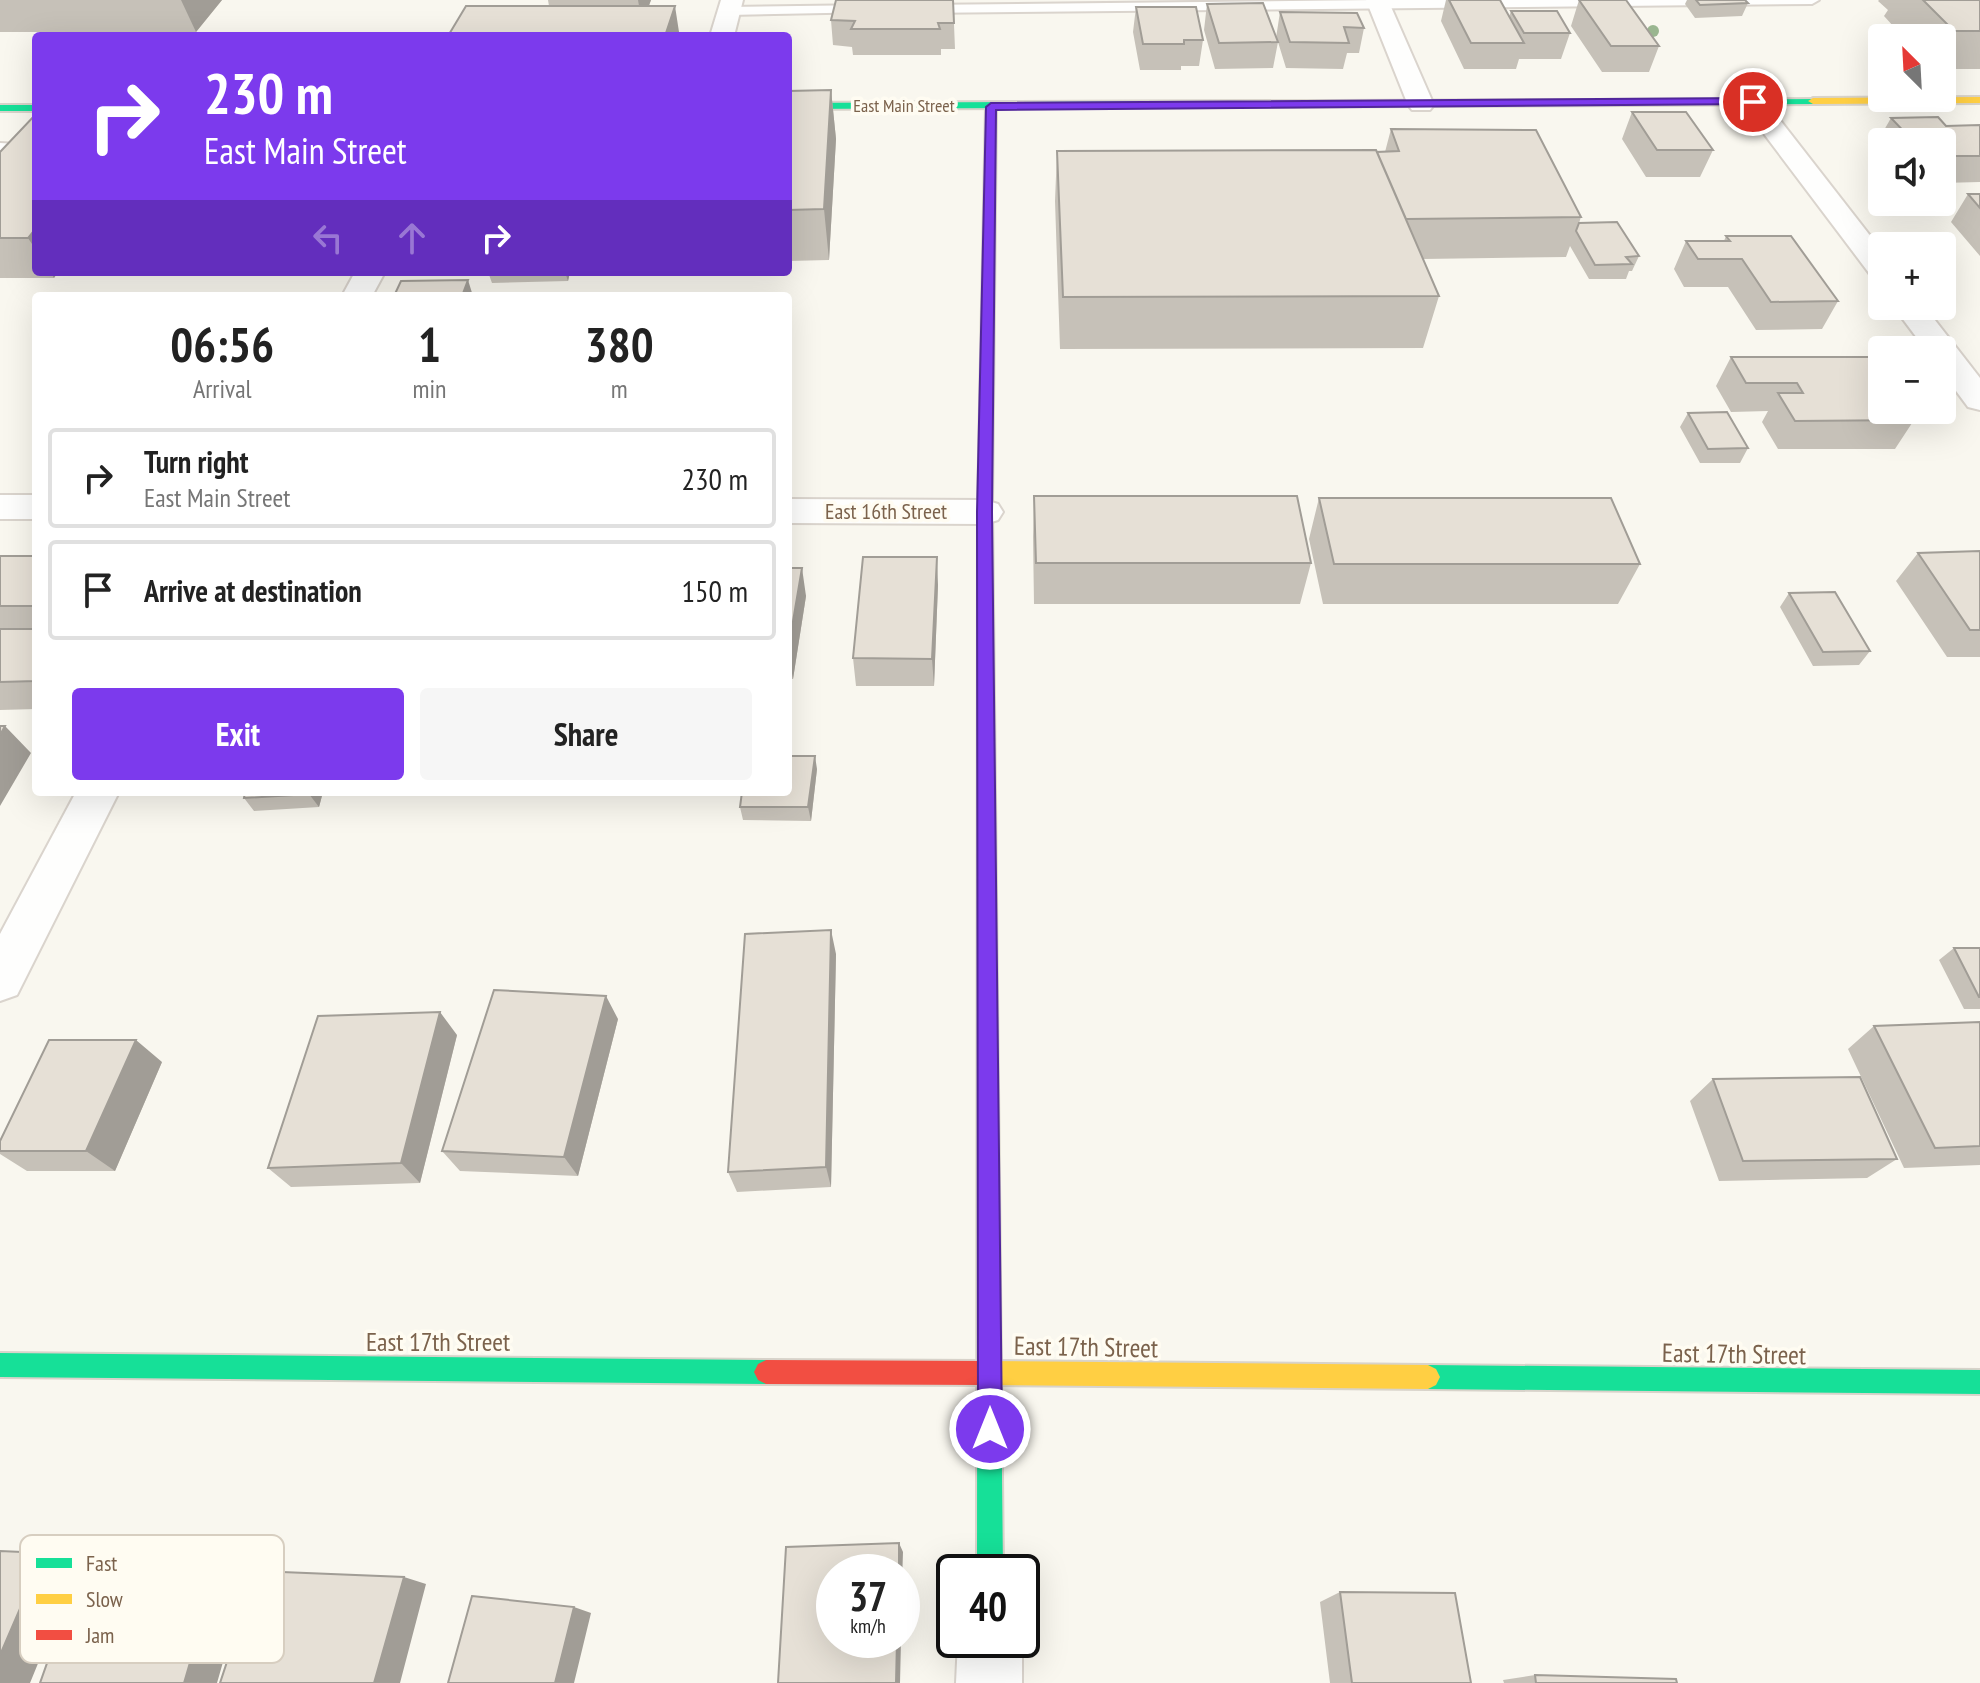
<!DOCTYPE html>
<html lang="en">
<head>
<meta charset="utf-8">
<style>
	:root { --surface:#fff; --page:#f6f6f6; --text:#222; --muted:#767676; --line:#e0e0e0; --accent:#7c3aed }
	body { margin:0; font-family:"PT Sans Narrow",sans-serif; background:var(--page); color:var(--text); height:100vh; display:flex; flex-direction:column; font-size:30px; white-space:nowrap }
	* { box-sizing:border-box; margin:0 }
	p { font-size:26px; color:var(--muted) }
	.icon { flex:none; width:44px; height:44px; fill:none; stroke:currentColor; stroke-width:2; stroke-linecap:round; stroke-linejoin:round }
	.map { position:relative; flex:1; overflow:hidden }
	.side { position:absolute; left:32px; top:292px; width:760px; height:504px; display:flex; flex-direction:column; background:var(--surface); border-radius:8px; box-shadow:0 8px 32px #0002 }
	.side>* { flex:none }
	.guide { position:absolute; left:32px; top:32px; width:760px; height:244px; border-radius:8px; box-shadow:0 8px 32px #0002; background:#7c3aed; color:#fff; overflow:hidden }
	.needle { width:52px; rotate:336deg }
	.buttons { position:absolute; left:1868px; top:24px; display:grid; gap:16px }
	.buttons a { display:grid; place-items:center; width:88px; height:88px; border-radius:8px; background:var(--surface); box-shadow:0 8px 32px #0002; font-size:40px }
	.speed { position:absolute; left:816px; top:1554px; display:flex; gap:16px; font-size:40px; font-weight:700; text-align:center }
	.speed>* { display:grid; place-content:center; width:104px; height:104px; border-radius:50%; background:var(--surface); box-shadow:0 8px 32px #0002; line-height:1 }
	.speed small { font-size:20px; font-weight:400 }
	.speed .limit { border:4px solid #111; border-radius:12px; background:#fff; color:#111 }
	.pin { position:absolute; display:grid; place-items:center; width:68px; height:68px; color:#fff; margin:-34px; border:4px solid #fff; border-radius:50%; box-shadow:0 2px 8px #0007 }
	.me { position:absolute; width:88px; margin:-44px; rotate:0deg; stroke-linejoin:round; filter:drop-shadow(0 0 6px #0008) }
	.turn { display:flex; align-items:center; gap:28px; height:168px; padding:0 40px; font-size:36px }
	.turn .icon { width:104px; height:104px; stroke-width:2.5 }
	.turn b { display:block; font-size:56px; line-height:68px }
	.lanes { display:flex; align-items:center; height:76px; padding:0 40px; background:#0003; justify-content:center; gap:40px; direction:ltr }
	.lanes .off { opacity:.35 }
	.eta { display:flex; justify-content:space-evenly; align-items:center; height:136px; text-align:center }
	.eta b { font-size:48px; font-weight:600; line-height:56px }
	.cta { display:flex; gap:16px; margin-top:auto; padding:16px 40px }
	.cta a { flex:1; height:92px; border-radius:8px; background:var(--accent); color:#fff; font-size:32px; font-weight:600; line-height:92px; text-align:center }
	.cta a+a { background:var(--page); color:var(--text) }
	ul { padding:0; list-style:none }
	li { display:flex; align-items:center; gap:24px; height:100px; margin:0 16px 12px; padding:0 24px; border:4px solid var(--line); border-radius:8px }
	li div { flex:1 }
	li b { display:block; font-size:30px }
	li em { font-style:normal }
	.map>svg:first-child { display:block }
</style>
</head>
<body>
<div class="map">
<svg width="1980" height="1683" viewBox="0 0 1980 1683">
	<rect width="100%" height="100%" fill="#f9f7ef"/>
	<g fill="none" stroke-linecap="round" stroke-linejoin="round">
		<g stroke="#dad4cd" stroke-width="4">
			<path id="lane" d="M1377,0H1819L1812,4L918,13L911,9L918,5Z
				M872,5L877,6V12L729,15L722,11L729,7Z
				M0,143L18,144L26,149L6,171L0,172V157L4,153H0Z"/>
		</g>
		<g stroke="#dad4cd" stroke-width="4">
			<path id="street" d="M721,0H743L734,36H710Z
				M1366,0H1388L1434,105L1430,110H1412L1408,105Z
				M1753,94L1762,97L1882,251V280L1872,277L1740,102L1744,97Z
				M355,272H385L372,296H342Z
				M1893,306H1924L1980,378V410L1968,407L1942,372V350H1926Z
				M0,495H36V519H0Z
				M788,499L985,500L998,504L1003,512L998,520L985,524L788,523Z
				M76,792H119L17,995L0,1001V934Z
				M958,1640H1022V1683H956Z"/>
		</g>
		<g stroke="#d8d3ca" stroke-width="4">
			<path id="fast" d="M1817,99L1818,101L1813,104L788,109V103Z
				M0,105H36V111H0Z
				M985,500L992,505L1003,1572H977L978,505Z
				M0,1353L766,1360L774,1364L778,1372L774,1380L766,1384L0,1377Z
				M1428,1365L1980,1370V1394L1428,1389L1420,1385L1416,1377L1420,1369Z"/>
		</g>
		<g stroke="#d8d3ca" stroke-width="4">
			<path id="slow" d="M1980,97V103L1813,104L1808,101L1813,98Z
				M991,104L996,107L992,505L985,510L978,505L986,107Z
				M984,1361L1428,1365L1436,1369L1440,1377L1436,1385L1428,1389L984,1385L976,1381L972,1373L976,1365Z"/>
		</g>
		<g stroke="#d8d3ca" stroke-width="4">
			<path id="jam" d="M766,1360L984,1361L992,1365L996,1373L992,1381L984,1385L766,1384L758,1380L754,1372L758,1364Z"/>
		</g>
		<use href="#lane" fill="#fefefd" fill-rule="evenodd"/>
		<use href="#street" fill="#fefefd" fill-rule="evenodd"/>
		<use href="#fast" fill="#16e098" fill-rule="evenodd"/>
		<use href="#slow" fill="#ffcf43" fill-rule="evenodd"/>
		<use href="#jam" fill="#f24e42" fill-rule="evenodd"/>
	</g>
	<circle fill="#9ab690" cx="1653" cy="31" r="6"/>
	<path fill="#c6c1b8" d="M0,0H222L196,32H0Z
		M548,0H651L649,6L679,32L678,36H448L549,6Z
		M953,0L955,49H941V55H853L852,47L833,45L831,20Z
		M1446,0H1500L1509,17L1511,11L1570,33L1561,59H1519L1516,69H1464L1441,21Z
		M1579,0L1659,46L1649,72H1602L1571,26Z
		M1687,0H1745L1748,3L1742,16L1695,18L1685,4Z
		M1879,0H1980V69H1942V38H1904L1884,16L1888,10L1878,1Z
		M1207,4L1276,38L1280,12L1364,28L1359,53H1347L1343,69L1286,68L1278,42L1273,68L1215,69L1204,30Z
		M1136,7L1203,40L1199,66H1181V70H1140L1133,32Z
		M831,90L836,139L829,260L788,261V91Z
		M1632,112L1713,150L1700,177H1646L1622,139Z
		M36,114V272H58L54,278H0V152Z
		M1891,118L1946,126L1980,125V182L1942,183V142H1882V151L1876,144Z
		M1391,129L1581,217L1579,223L1639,256L1632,271H1629L1626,279H1589L1570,246L1566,257L1423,259L1439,296L1423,348L1060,349L1055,201L1057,151L1385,152Z
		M1968,194H1980V256L1951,222Z
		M1726,236L1838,301L1822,329L1756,330L1728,287H1684L1674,269L1686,241H1724Z
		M488,272H570L568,281L492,283Z
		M1731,357L1882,410H1911L1909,413L1914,420L1895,449H1778L1762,422L1768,411L1731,412L1716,386Z
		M1688,413L1748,448L1740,463H1700L1680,427Z
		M1034,496L1311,563L1300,604H1034L1033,537Z
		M1319,498L1640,564L1618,604H1323L1309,539Z
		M1980,551V657H1947L1896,581L1918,553Z
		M0,556H36V709L0,710Z
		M788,568L806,596L793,679H788Z
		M938,585L934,686H856L853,658Z
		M1789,593L1870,651L1859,665L1813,666L1780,607Z
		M817,769L811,821L743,820L740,807Z
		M245,792H323L319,807L254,811L244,798Z
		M1954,948H1980V1009H1964L1939,960Z
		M836,954L831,1187L737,1192L728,1172Z
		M618,1019L578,1176L460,1171L442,1151Z
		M1980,1022V1165L1904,1168L1848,1049L1874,1026Z
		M457,1035L420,1183L291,1187L268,1168Z
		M162,1062L115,1171H27L0,1154V1141Z
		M1713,1079L1897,1159L1867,1178L1719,1181L1690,1101Z
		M1340,1592L1471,1683H1330L1320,1602Z
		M1535,1675L1677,1683H1504L1503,1680Z"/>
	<path fill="#a19d96" d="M181,0H222L196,32Z
		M638,0H651L642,23Z
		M675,6L679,32L678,36H665Z
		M831,90L836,139L829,260L824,209Z
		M36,228V250L28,238Z
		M50,272H58L54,278Z
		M565,272H570L568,281Z
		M468,280L473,296H462Z
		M937,557L938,585L934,686L932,659Z
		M802,568L806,596L793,679L788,651Z
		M5,726L31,753L0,806V735Z
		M815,756L817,769L811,821L808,807Z
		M310,792H323L319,807L309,794Z
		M831,930L836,954L831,1187L826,1167Z
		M606,996L618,1019L578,1176L564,1157Z
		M440,1012L457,1035L420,1183L401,1163Z
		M136,1040L162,1062L115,1171L86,1151Z
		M899,1543L903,1552L902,1582V1572H899Z
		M44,1553L80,1561L30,1683H0V1655Z
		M218,1567L248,1575L217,1683H184Z
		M404,1577L426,1584L400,1683H374Z
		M574,1607L591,1613L574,1683H555Z
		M897,1640H901L900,1683H896Z"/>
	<path fill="#e6e0d6" stroke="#a19d96" stroke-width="2" d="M836,0H953L954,23H938L940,29H851L855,21L831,20Z
		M1449,0H1500L1524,43H1471Z
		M1579,0H1626L1659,46H1611Z
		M1696,0H1745L1748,3L1700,5Z
		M1923,0H1980V31H1954Z
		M1263,3L1278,42L1219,43L1207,4Z
		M466,6H675L665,36H448Z
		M1136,7H1196L1203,40H1184V44H1143Z
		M1511,11H1557L1570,33H1524Z
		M1280,12L1357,13L1364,28L1344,27L1349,43L1290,42Z
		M831,90L824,209L788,210V91Z
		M1632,112H1686L1713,150H1657Z
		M36,114V228L28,238H0V152Z
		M1938,117L1946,126L1980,125V156H1942V142H1914L1891,118Z
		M1391,129L1536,130L1581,217L1406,219L1377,152L1399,151Z
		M1376,150L1439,296L1063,297L1057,151Z
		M1968,194H1980V208Z
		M1617,222L1639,256L1626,257L1632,264L1595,265L1576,231L1579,223Z
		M1726,236H1791L1838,301L1771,302L1742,259H1698L1686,241H1730Z
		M468,280L462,296H394L401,281Z
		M1731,357H1870L1882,374V410H1907L1914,420L1795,421L1778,393H1803L1797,383H1746Z
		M1727,412L1748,448L1708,449L1688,413Z
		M1034,496H1297L1311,563H1036Z
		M1319,498H1611L1640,564H1334Z
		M1980,551V630H1970L1918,553Z
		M0,556H36V606H0Z
		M863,557H937L932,659L853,658Z
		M788,568H802L788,651Z
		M1835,592L1870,651L1823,652L1789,593Z
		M0,629H36V681L0,682Z
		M0,726H5L0,735Z
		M788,756H815L808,807H740L742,792H788Z
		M245,792H310L309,794L244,798Z
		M831,930L826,1167L728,1172L745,934Z
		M1954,948H1980V997H1979Z
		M494,990L606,996L564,1157L442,1151Z
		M440,1012L401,1163L268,1168L318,1016Z
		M1980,1022V1146L1935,1148L1874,1026Z
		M49,1040H136L86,1151H0V1141Z
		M1860,1077L1897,1159L1743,1161L1713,1079Z
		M899,1543V1572H834V1640H897L896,1683H778L786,1547Z
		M0,1551L44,1553L0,1655Z
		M218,1567L184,1683H40L80,1570Z
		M257,1571L404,1577L374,1683H220Z
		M1340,1592L1455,1593L1471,1683H1352Z
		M472,1596L574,1607L555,1683H448Z
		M1535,1675L1676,1679L1677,1683H1536Z"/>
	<path fill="#7c3aed" stroke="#51269a" stroke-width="2" d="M1753,98L1756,99V104L996,110L992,512L1002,1429L999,1438L990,1442L982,1438L978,1429L977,512L986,107L991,103Z"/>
	<g text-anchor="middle" stroke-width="7" stroke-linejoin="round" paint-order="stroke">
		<g font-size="18" fill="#7b624c" stroke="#fffcf2">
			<text x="904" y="112">East Main Street</text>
		</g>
		<g font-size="22" fill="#7b624c" stroke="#fffcf2">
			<text x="886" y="519">East 16th Street</text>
		</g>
		<g font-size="26" fill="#7b624c" stroke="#fffcf2">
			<text x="438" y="1351">East 17th Street</text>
			<text transform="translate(1086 1347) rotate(1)" y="9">East 17th Street</text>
			<text transform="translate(1734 1354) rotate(1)" y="9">East 17th Street</text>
		</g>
	</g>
	<rect x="20" y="1535" width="264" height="128" rx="12" fill="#fffcf2" stroke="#d7cec0" stroke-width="2"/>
	<rect x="36" y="1558" width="36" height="10" fill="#16e098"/>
	<rect x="36" y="1594" width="36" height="10" fill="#ffcf43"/>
	<rect x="36" y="1630" width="36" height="10" fill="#f24e42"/>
	<g font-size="22" fill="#7b624c">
		<text x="86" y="1571">Fast</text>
		<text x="86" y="1607">Slow</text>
		<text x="86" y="1643">Jam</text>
	</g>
</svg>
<div class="buttons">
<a><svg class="needle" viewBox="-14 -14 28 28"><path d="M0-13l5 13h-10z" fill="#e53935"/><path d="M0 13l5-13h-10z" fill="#767676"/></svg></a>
<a><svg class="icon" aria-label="sound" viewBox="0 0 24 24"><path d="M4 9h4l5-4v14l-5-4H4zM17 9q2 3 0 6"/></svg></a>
<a>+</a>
<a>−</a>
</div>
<div class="speed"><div>37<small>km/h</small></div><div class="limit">40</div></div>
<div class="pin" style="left:1753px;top:102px;background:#d93025"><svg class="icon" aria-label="arrive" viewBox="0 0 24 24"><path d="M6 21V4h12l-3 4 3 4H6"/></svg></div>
<svg class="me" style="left:990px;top:1429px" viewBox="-20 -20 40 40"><circle r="17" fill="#7c3aed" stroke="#fff" stroke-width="3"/><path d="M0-11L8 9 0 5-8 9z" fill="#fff"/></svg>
<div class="guide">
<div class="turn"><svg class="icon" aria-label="right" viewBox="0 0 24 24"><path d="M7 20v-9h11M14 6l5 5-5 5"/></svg><div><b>230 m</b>East Main Street</div></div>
<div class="lanes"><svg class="icon off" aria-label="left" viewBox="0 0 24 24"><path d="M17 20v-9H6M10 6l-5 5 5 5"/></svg><svg class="icon off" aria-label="ahead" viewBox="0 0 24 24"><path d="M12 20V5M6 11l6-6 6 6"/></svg><svg class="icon" aria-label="right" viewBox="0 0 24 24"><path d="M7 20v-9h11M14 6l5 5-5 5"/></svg></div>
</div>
<section class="side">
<div class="eta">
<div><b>06:56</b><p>Arrival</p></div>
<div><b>1</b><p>min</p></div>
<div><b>380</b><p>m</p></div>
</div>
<ul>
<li><svg class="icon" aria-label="right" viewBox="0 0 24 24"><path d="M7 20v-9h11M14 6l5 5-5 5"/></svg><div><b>Turn right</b><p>East Main Street</p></div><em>230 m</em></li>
<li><svg class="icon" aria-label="arrive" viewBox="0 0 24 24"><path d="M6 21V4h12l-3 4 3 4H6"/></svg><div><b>Arrive at destination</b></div><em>150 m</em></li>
</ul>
<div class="cta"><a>Exit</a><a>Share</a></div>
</section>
</div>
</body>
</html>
